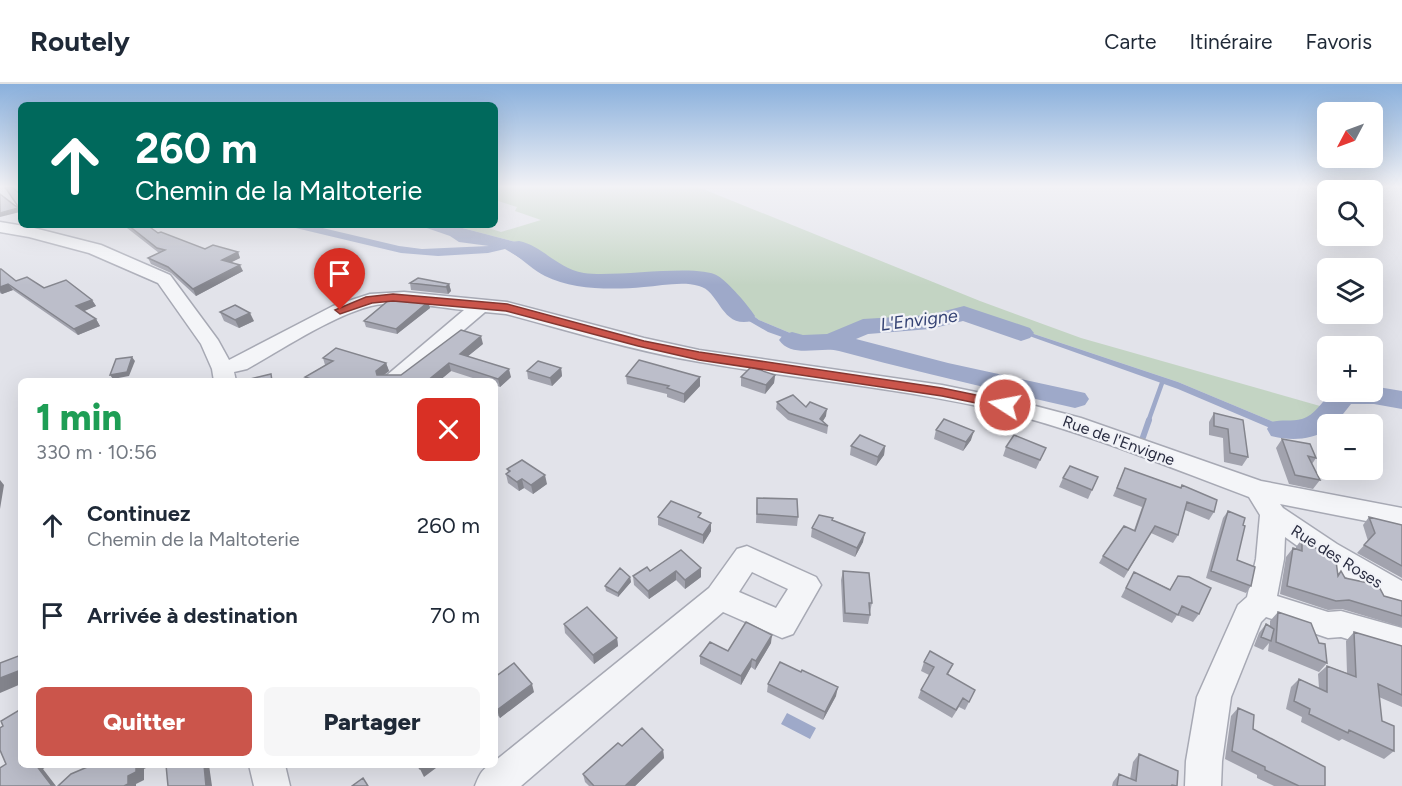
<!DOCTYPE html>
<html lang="fr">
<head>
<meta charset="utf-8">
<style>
	:root { --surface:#fff; --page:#f6f6f7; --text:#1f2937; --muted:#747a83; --line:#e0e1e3; --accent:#cb554b }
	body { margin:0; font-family:Figtree,sans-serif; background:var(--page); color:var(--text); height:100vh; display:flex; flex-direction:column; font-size:22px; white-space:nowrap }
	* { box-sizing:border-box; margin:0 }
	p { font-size:20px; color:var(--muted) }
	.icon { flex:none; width:33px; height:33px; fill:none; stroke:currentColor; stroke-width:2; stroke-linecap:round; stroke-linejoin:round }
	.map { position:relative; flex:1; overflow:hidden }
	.sheet { position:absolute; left:18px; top:294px; width:480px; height:390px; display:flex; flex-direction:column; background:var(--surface); border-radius:9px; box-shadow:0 6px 24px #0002 }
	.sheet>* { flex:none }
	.banner { position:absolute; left:18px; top:18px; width:480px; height:126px; border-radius:9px; box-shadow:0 6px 24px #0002; background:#00695c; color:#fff; overflow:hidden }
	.needle { width:39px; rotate:229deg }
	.buttons { position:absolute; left:1317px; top:18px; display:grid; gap:12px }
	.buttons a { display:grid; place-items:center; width:66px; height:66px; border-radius:9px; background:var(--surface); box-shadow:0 6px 24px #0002; font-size:30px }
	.pin { position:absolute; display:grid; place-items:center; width:51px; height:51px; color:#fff; margin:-62px -26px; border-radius:50% 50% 50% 0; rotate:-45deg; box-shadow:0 0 6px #0007 }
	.pin .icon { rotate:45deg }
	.me { position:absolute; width:66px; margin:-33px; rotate:281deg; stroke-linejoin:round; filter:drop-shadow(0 0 4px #0008) }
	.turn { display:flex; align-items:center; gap:21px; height:126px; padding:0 18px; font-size:27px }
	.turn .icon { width:78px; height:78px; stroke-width:2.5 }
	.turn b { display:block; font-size:42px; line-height:51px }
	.round { display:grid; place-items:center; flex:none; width:63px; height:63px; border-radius:9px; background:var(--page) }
	.headline { display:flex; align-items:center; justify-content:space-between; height:102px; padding:0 18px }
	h1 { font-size:36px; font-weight:800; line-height:45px; color:#1e9e55 }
	.primary-button { display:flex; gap:12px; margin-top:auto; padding:12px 18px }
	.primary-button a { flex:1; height:69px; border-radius:9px; background:var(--accent); color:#fff; font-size:24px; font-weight:800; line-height:69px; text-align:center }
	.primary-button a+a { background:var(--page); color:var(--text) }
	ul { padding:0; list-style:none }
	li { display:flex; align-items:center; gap:18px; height:90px; padding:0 18px }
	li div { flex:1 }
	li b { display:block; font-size:22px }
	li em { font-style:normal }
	header { display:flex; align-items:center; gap:36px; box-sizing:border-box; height:84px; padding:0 30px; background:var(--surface); border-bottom:2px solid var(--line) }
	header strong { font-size:28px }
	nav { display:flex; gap:33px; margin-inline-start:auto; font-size:21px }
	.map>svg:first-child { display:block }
</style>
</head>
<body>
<header>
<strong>Routely</strong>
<nav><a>Carte</a><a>Itinéraire</a><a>Favoris</a></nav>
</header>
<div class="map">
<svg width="1402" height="702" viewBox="0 0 1402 702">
	<rect width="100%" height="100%" fill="#e2e3ea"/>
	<path fill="#c3d4c3" d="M495,103H698L980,217L1081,254L1320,322L1307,337L1296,341L1276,339L1178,298L1028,248L965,224L920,236L856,239L830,252L807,256L759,236L736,219L714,193L686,188L645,193H587L568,188L523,160L451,141H479L501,148L541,136L515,127L517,123L495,116Z"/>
	<path fill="#9ea9c9" d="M283,141H310L399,162L422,165L489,162L459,158L450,152L418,141H451L523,160L568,188L587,193H645L686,188L715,193L736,219L759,236L807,256L830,252L856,239L920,236L965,224L1028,248L1178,298L1276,339L1296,341L1307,337L1320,322L1332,326L1313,344L1295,348L1270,344L1178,305L965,229L928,239L865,242L845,253L820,260H802L768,248L742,233L710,197L687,193L630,197H599L573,194L553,186L547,190L505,165L488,169L438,172L401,169Z
		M1373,305L1402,311V316L1362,310L1344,311L1333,320L1323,317L1332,308H1372Z
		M787,629L816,644L810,655L781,640Z"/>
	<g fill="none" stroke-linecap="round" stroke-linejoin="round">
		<path stroke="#9ea9c9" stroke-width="4.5" d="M1148,338L1162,299"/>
		<path stroke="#9ea9c9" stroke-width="6" d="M1142,356L1149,336"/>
		<path fill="#9ea9c9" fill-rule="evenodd" d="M519,157C543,162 556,184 584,189C615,194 697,179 718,192C728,198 748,221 755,232L752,237C721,245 720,207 699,202C682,197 661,202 644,203C613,206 573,206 545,192C533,186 522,175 511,168L508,163L511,158Z
			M964,222L1030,244L1034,249L1030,254L1021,257L963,237L930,245L868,250L856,255L948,279L1085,309L1089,315L1085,321L1075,324C996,306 918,288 839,267C821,262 792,275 779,256L783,251L792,248L803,251L827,250L863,235L929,231Z
			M1372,302L1402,307V325L1374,320H1351L1335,340H1328V346C1310,356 1291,357 1271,352L1267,345L1271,338C1282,335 1292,338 1302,335C1314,332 1323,317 1331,308H1372Z"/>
		<g stroke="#a7a9b4" stroke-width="3">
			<path id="minor" d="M0,138L30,143L101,161L170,191L218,256L229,276L333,222L370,210L404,208L507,218L644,254L699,266L942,301L1005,314L1081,334L1261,397L1402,424V444L1280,420L1283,424L1337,460L1402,497V523L1391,520L1317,476L1285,453L1284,475L1277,512L1328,528L1341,527L1402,544V572L1341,553L1328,554L1266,533L1261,538L1231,613L1222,677L1221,702H1185L1186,677L1197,613L1238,521L1247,513L1256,475L1260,431L1249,413C1168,383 1088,349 1004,328C904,304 801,296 700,278C634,267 570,247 506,230L485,228L404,297H380L464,226C434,223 400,215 371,222C334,231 281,266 247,285L234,288L236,297H214L212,285L201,260L158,199L89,169L29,153L0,148Z
				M747,462L816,493L821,501L793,550L782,554L723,528L521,702H475C479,692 483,681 495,681V677L709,504L737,465ZM752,488L788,505L776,524L739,508Z
				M249,681H285L290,702H254Z"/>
		</g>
		<use href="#minor" fill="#f4f5f8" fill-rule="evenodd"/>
	</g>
	<path fill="#a2a3ae" d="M126,141H147L158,149L205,165L238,168L240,174L231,178L243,187L196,212L171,189L151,180L148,174L159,169L127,144Z
		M0,185L16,197L92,216L96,222L83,227L96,235L100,242L78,251L13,206L2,210L0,209Z
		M410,199L449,200L451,207L448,210L411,206Z
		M428,218L430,224L397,250L366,243L364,237Z
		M220,228L254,237L239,244L224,237Z
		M483,260L468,272L511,293L500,303L495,301V297H482L451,287L439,297H307L305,293L325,281L323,274L386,279L389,287L383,291H401Z
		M561,284L562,292L552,302L528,295L527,287Z
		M775,291L774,299L765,310L741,302V293Z
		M626,292L700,293V302L684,319L667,313V310L627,300Z
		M777,318L806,323L826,332L823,337L828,342L827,350L788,336L776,325Z
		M1214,329L1243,336L1248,373L1242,382L1224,378L1223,354L1209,351V338Z
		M936,346L971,356L963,367L934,355Z
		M1282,355L1316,374L1312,380L1320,396L1313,405L1289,400L1276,364Z
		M851,362H885L884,371L876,382L850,371Z
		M1006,363L1046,364L1036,385L1003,372Z
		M1125,384L1180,404L1182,401L1214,428L1209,436L1185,426L1178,451L1173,459L1151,449L1124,494L1099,479L1103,472L1134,446L1142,423L1113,412Z
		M507,385L547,400L533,410L524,404L519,407L508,399L506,390L508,388Z
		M1098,393L1088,415L1059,403L1063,394Z
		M757,414L798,433L797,442L756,439Z
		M1228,427L1237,476L1251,502L1246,509L1206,494L1223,434Z
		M658,433L701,435L711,439V447L703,460L658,441Z
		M1369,433L1402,441V494L1357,469L1368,457L1363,441Z
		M833,436L863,458L855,473L811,453L812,444Z
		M1302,455L1338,492L1384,512L1402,517V543L1342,525L1328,526L1280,510L1286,473L1293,464L1296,465V463Z
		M681,466L701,493L685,505L676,496L649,515L634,501L633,492L650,487Z
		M843,487L872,519L870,528H869L870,531L868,540L843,538L841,496Z
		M1134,488L1170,505L1178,492L1199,530L1193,538L1177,531L1172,539L1121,513Z
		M630,493L631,498L618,513L606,507L605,502Z
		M1278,528L1327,579L1319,588L1268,567L1269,559L1263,566L1254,562L1259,549L1266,540L1270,542V537Z
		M564,540L617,554L618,562L594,580L565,549Z
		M1354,548L1402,562V623L1379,613L1382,637L1394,667L1384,675L1342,655L1339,657L1301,638L1302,633L1286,625L1291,603L1299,595L1319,604L1318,590L1327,582L1347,589L1346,557Z
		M771,559L755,586L751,583L741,601L700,580V572Z
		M924,578L953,580L948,591L975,606L965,626L959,623L952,634L918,614L921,606L929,591L921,587Z
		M495,593L534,608L500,634L495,628Z
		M768,600L836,612L823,636L767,608Z
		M1238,624L1253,645L1325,702H1274L1257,694V691L1225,675L1231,632Z
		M622,662L663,666L664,674L635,702H589L585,698L583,690Z
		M1139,670L1177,702H1112L1113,698L1119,690L1130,695L1133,678Z"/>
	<path fill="#84858d" d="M18,124L20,128L0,133V129Z
		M238,168L240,174L224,182L222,176Z
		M240,181L243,187L196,212L193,205Z
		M8,200L13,206L2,210L0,207V203Z
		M449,200L451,207L448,210L446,203Z
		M92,216L96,222L80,229L76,222Z
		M428,218L430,224L397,250L396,245Z
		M250,229L254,237L239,244L235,236Z
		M96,235L100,242L78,251L74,245Z
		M481,252L483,260L462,277L460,270Z
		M132,273L135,277L129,292L113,295L110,291Z
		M386,279L389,287L379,295L376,287Z
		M449,279L451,287L439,297H427Z
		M561,284L562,292L552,302L550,294Z
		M509,285L511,293L500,303L498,295Z
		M775,291L774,299L765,310L766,301Z
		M700,293V302L684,319V310Z
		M827,325L826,332L821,340L820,335Z
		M974,347L971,356L963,367L966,358Z
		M885,362L884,371L876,382L878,373Z
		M545,391L547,400L533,410L531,401Z
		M522,395L524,404L519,407L517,398Z
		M0,396L4,401L0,425Z
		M711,439V447L703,460V451Z
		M865,449L863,458L855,473L857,464Z
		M701,484V493L685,505V496Z
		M676,487V496L649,515L648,507Z
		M630,493L631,498L618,513V509Z
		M772,551L771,559L755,586L756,577Z
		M617,554L618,562L594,580L593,571Z
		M752,575L751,583L741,601V592Z
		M21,586V600L0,609V594Z
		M532,600L534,608L500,634L497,626Z
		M838,603L836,612L823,636L825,628Z
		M663,666L664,674L635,702H625Z
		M36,681H49L43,685L56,702H52Z
		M136,681H150V682L144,685V696L136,700V702H124L128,692Z
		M204,681H209L212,702H206Z
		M425,681H440L424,693L420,685Z"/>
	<path fill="#bcbeca" stroke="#84858d" stroke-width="1.5" d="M5,103H12L21,111V127Z
		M0,110L18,124L0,129Z
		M128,141H147L158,149L161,148L205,165L213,161L238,168L222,176L240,181L193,205L168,183L148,174L165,166L157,164Z
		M0,185H1L16,197L27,193L44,204L66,196L92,216L76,222L96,235L74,245L8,200L0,203Z
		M418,194L449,200L446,203L410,199Z
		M389,216L428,218L396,245L364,237Z
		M235,221L250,229L235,236L220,228Z
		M461,246L481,252L460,270L509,285L498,295L449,279L427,297H317L305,293L333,277L323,274L336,264L386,279L376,287L377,291H401Z
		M132,273L127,288L110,291L116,275Z
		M639,276L700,293L684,310L667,304L669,302L626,292Z
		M538,277L561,284L550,294L527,287Z
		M751,283L775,291L766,301L741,293Z
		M271,290L272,297H246V296Z
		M793,311L806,323L810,318L827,325L820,335L828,342L789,329L777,318Z
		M1214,329L1243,336L1248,373L1230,369L1228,345L1214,342Z
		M944,335L974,347L966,358L936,346Z
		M860,351L885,362L878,373L851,362Z
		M1014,351L1046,364L1040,376L1006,363Z
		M1282,355L1310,360L1316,374L1308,372L1320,396L1295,391Z
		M522,376L545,391L531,401L522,395L517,398L506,390L510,387L507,385Z
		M1070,382L1098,393L1092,406L1063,394Z
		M1125,384L1181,404L1182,401L1217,416L1214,428L1187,418L1178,451L1155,442L1128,486L1103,472L1124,442L1135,447L1146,415L1117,404Z
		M757,414L797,415L798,433L757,430Z
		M671,417L701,429L698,433L711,439L703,451L658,433Z
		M1228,427L1245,434L1243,441L1245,442L1237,476L1255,483L1251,502L1211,487Z
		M819,431L833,434L832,436L865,449L857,464L812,444Z
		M1369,433L1402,441V482L1364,461L1375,449Z
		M1302,455L1336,477L1338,492L1341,487L1345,494L1378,501L1384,512L1402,517V532L1349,516L1336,517L1287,502L1293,464L1302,467Z
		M681,466L701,484L685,496L676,487L648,507L633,492L647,483L650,487Z
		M620,484L630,493L618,509L605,502Z
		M843,487L869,489L872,519H869L870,531L845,529Z
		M1134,488L1170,506L1178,492L1189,493L1211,504L1199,530L1182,522L1178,531L1126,504Z
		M587,523L617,554L593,571L564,540Z
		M1278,528L1311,539L1319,559L1325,560L1327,579L1276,558Z
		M746,538L772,551L756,577L752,575L741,592L700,572L710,558L728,567Z
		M1266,540L1274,545L1271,557L1261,553Z
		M1354,548L1402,562V611L1378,600L1382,637L1394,642V667L1349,646L1348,649L1309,630L1310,625L1294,617L1299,595L1327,608V582L1356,593Z
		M930,567L953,580L947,590L975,606L969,618L963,614L956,626L921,606L934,583L924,578Z
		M21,571V586L0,594V579Z
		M780,578L801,588L802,586L838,603L825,628L768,600Z
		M514,579L532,600L497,626L495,623V593Z
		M1238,624L1254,631L1253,645L1325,683V702H1299L1265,686V683L1232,667Z
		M21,625V681H36L52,702H0V684L6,680L0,666V644L3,642L1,637Z
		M642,644L663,666L625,702H594L583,690L618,659L622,662Z
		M1139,670L1178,687L1177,702L1172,701L1171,702H1117L1119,690L1136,697Z
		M92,681H136V688L128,692V700L124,702H58L71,690Z
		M166,681H204L206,702H168Z
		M417,681H425L420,685Z
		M363,694L368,702H352Z"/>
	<linearGradient id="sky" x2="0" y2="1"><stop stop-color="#8ab0dc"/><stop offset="0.51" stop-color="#f2f2f6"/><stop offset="1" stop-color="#f2f2f6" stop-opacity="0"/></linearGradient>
	<rect width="1402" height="201" fill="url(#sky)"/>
	<path fill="#cb554b" stroke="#843731" stroke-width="1.5" d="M393,210L507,220L644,257L699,268L942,304L1005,317L1011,321L1005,325L942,312L699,276L638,262L506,227L393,217L372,219L340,230L335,226L366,213Z"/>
	<g text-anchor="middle" stroke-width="4.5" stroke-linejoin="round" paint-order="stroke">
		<g font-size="16" fill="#2a2d41" stroke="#f1f2f7">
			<text transform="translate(1119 356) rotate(20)" y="6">Rue de l'Envigne</text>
			<text transform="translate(1337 472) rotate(32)" y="6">Rue des Roses</text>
		</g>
		<g font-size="18" font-style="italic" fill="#354374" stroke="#f1f2f7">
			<text transform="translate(919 236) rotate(-7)" y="6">L'Envigne</text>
		</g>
	</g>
</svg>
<div class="buttons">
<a><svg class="needle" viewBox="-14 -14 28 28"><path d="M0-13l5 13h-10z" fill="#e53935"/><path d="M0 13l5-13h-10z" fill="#747a83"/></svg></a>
<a><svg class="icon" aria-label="search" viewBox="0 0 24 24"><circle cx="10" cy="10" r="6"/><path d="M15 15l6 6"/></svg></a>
<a><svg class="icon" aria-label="layers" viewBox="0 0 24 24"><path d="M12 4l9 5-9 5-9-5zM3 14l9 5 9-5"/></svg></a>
<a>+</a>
<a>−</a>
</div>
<div class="pin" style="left:340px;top:226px;background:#d93025"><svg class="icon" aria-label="arrive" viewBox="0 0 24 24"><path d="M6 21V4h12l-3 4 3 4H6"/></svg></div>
<svg class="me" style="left:1005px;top:321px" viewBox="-20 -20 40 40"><circle r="17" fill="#cb554b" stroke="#fff" stroke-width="3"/><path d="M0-11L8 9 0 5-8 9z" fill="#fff"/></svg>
<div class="banner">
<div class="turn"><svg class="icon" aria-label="ahead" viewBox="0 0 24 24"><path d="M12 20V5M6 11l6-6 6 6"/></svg><div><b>260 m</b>Chemin de la Maltoterie</div></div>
</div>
<section class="sheet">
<div class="headline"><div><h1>1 min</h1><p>330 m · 10:56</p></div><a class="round" style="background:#d93025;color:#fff"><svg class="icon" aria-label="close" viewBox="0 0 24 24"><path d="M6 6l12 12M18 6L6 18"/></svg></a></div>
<ul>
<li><svg class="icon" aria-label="ahead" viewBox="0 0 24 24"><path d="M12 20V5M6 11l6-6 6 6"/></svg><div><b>Continuez</b><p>Chemin de la Maltoterie</p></div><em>260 m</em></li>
<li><svg class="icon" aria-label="arrive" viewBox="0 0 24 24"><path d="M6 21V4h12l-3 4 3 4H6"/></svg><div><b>Arrivée à destination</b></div><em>70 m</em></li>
</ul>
<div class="primary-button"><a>Quitter</a><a>Partager</a></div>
</section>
</div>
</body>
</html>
